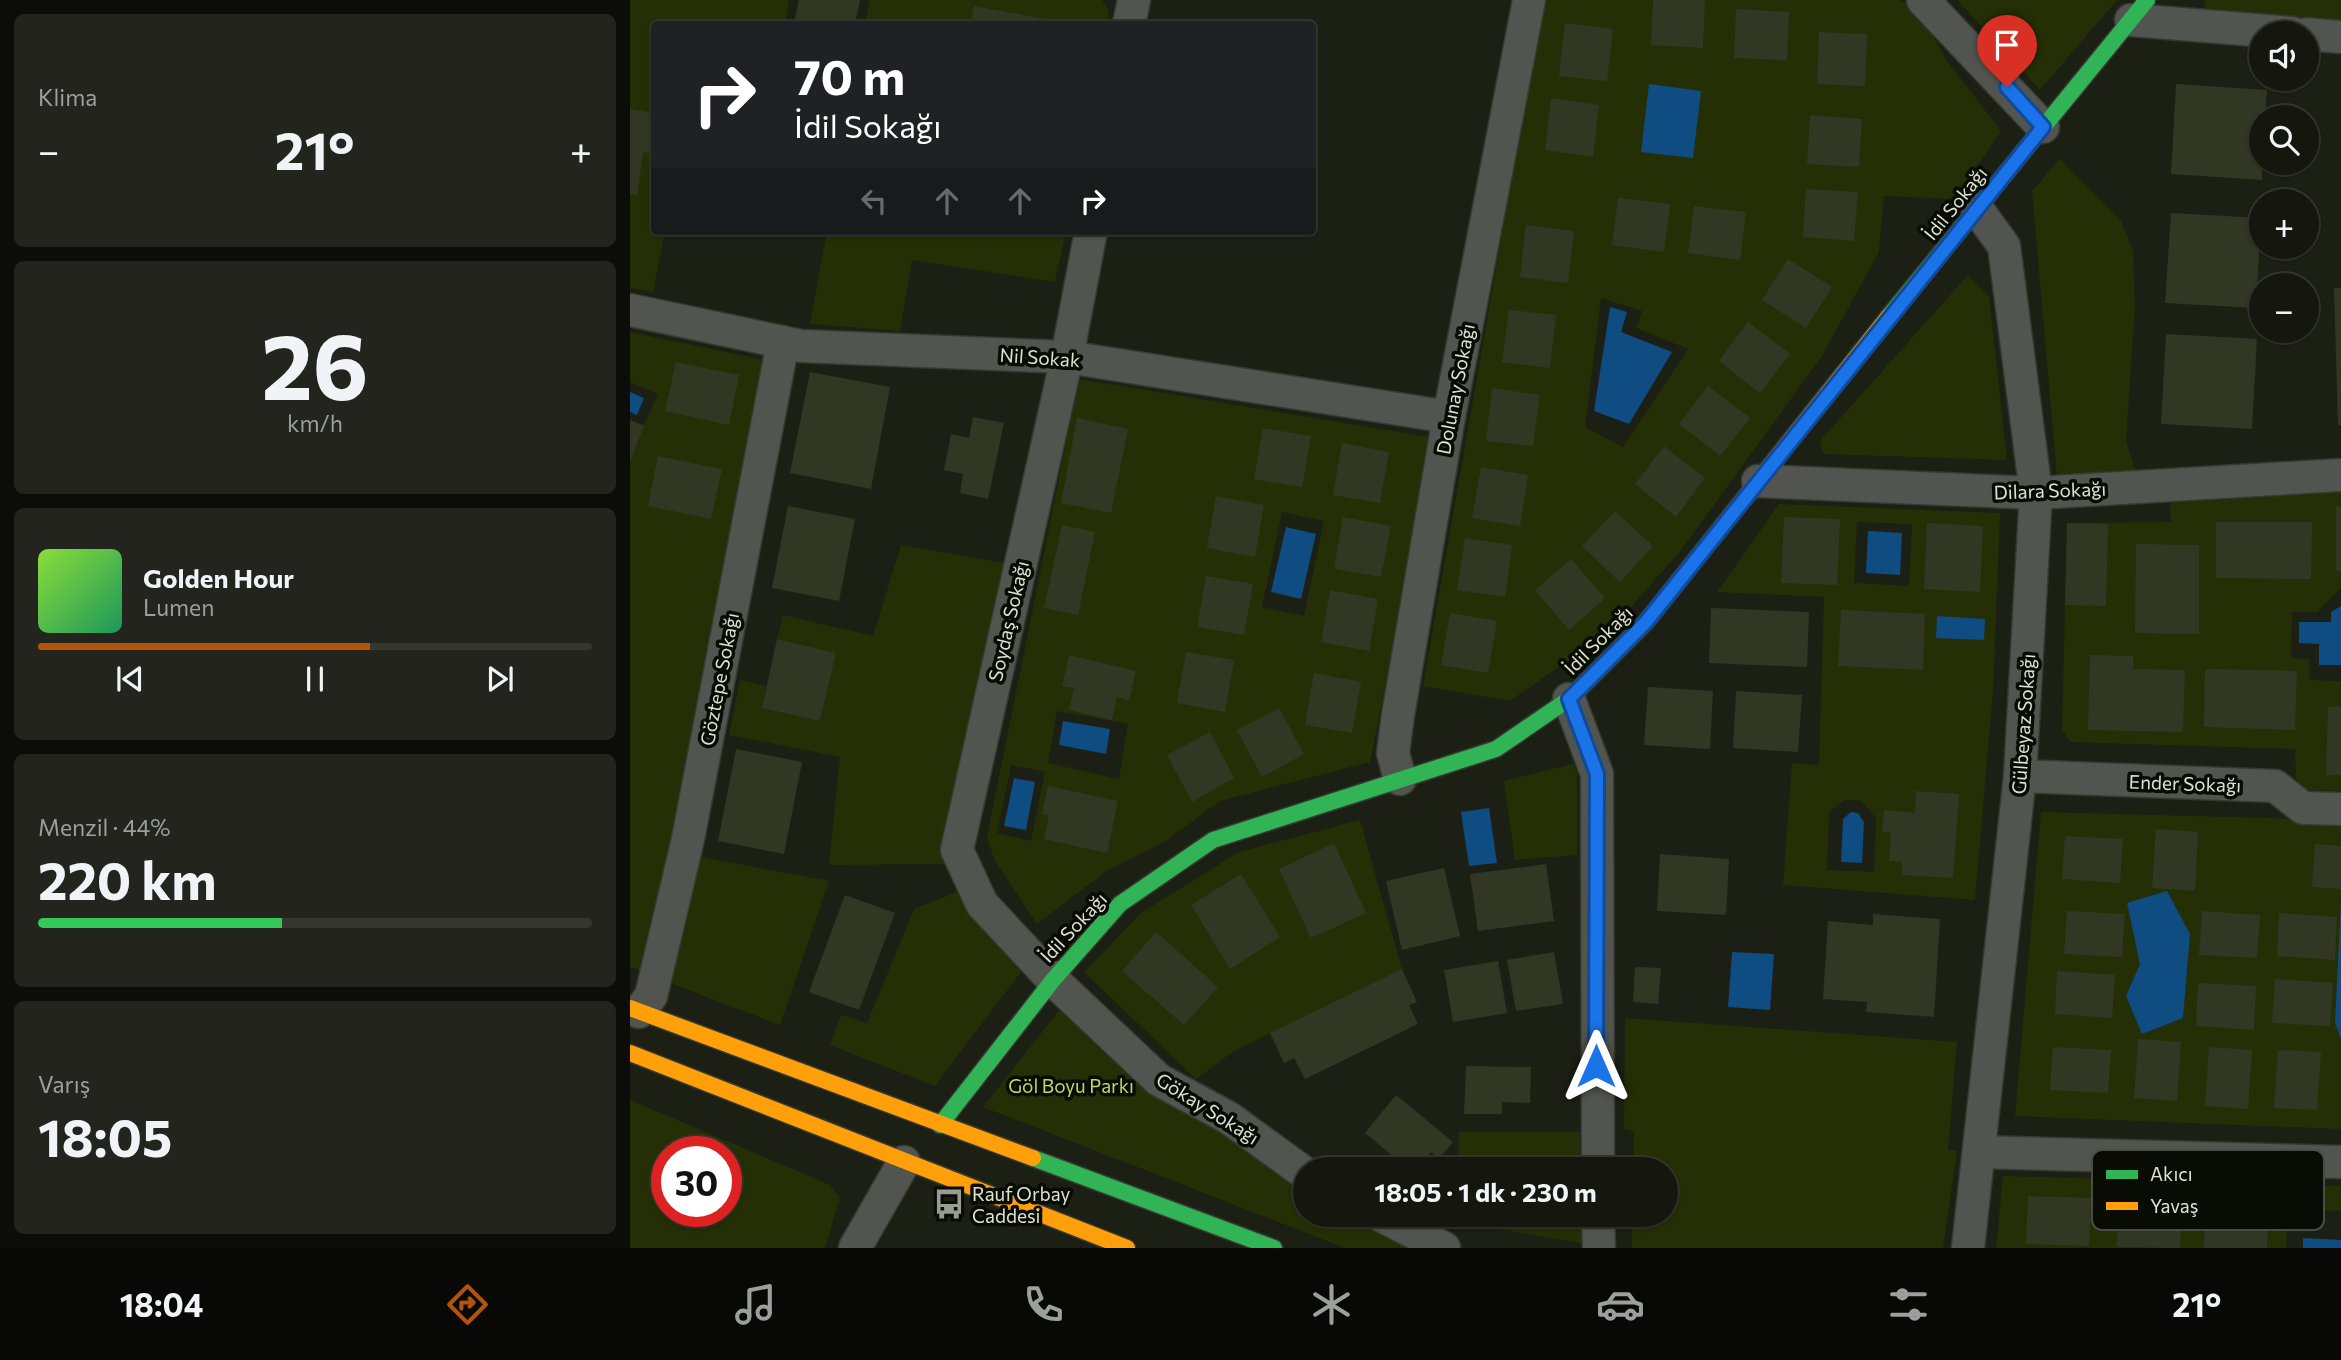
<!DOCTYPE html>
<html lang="tr">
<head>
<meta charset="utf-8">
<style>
  :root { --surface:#15170f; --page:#22241d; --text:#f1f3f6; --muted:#9d9f9e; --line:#34362f; --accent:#b45309 }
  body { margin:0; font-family:Commissioner,sans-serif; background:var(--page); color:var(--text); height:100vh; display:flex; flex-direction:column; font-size:26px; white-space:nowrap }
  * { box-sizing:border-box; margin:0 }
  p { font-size:23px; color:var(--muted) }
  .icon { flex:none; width:38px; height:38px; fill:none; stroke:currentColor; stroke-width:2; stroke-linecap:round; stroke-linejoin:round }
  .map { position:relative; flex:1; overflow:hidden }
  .panel { display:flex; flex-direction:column; gap:14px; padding:14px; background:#0c0d08; width:630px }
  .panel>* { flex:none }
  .top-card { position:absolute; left:21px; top:21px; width:665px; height:214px; border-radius:7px; box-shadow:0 2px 5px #0004,0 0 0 2px var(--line); background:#202124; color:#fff; overflow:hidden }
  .fabs { position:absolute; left:1619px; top:21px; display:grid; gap:14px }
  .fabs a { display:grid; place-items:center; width:70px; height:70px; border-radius:50%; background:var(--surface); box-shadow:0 2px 5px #0004,0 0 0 2px var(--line); font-size:35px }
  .speed { position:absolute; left:21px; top:1136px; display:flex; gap:14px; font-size:35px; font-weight:700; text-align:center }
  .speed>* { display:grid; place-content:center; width:91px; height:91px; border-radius:50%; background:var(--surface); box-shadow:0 2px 5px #0004,0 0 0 2px var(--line); line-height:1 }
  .speed .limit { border:10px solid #d22; background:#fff; color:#111 }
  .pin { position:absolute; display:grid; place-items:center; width:60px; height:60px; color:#fff; margin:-72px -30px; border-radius:50% 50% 50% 0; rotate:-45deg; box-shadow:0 0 7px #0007 }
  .pin .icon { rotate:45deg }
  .me { position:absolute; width:77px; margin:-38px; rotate:0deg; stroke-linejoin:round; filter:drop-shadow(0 0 5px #0008) }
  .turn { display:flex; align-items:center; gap:24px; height:147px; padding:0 28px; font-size:32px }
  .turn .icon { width:91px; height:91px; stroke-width:2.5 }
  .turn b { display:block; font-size:49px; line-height:60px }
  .lanes { display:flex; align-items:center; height:66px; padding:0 28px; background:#0003; justify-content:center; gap:35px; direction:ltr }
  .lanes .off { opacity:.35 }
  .big { font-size:52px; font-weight:700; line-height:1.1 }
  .panel .card { flex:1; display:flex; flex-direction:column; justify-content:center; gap:10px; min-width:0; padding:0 24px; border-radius:10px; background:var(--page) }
  .panel .dial { align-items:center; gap:0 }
  .dial b { font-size:91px; line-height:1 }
  .song { display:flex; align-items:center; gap:21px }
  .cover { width:84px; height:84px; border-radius:10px; background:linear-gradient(135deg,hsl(90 70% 55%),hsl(150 70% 35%)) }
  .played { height:7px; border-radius:4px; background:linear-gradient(90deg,var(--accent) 60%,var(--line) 60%) }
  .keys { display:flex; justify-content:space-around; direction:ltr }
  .heat { display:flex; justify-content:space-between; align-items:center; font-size:38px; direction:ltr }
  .charge { height:10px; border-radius:5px; background:linear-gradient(90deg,#34c759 44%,var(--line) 0) }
  .trip { position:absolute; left:663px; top:1157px; width:385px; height:70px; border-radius:35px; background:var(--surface); box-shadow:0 2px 5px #0004,0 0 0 2px var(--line); font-weight:700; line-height:70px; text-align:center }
  .menu { display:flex; height:112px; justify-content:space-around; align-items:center; background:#080906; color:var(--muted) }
  .menu .icon { width:49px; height:49px }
  .menu .current { color:var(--accent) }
  .menu b { font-size:32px; color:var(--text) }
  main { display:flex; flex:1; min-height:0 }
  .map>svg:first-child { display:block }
  .green { fill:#242f05; fill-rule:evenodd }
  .water { fill:#0f4c82 }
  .building { fill:#323724 }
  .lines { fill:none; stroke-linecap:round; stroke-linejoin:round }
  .street-casing { stroke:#363930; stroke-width:35 }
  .fast-casing { stroke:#363930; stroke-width:19 }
  .slow-casing { stroke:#363930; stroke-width:19 }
  .street { stroke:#52544f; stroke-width:32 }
  .fast { stroke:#30b455; stroke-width:16 }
  .slow { stroke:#ff9f0a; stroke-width:16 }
  .route-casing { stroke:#114b97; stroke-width:18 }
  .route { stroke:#1a73e8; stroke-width:12 }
  .labels { text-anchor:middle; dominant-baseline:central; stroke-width:7; stroke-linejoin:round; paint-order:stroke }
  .street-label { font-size:19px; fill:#dce1d4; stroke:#090c04 }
  .park-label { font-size:19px; fill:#b7db68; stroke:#090c04 }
  .poi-label { font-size:19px; fill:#dce1d4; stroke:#090c04; text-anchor:start }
  .key { fill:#090c04; stroke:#484c42; stroke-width:2 }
  .key-label { font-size:19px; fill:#dce1d4 }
</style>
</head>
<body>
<main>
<section class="panel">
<div class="card"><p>Klima</p>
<div class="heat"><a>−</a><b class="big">21°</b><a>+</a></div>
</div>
<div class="card dial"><b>26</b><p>km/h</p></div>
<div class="card">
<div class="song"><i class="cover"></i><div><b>Golden Hour</b><p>Lumen</p></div></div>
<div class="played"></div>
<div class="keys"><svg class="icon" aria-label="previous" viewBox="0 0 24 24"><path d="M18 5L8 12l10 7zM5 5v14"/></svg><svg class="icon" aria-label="pause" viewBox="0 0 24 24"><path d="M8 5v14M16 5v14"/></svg><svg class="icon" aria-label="next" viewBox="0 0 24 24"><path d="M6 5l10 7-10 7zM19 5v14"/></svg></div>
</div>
<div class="card"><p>Menzil · 44%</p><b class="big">220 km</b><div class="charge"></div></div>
<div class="card"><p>Varış</p><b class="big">18:05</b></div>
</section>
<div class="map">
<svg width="1711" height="1248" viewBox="0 0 1711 1248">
  <rect width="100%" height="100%" fill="#1c1f14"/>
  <!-- green -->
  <g class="green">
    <path d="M0,0H159L155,24H24V231H35L23,292L0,288Z"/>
    <path d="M240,0H472L479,10L476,24H235Z"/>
    <path d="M913,0H1270L1290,11L1315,58L1371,131L1324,199L1254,196L1249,252L1192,356L1052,549L981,630L880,701L793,686ZM971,298L1012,311L1006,328L1058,349L993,447L955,427Z"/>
    <path d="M1327,0H1487L1410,90Z"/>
    <path d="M1574,0H1711V20L1576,10Z"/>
    <path d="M1430,159L1490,219L1503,251L1505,306L1496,441L1506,473L1427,477L1402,191Z"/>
    <path d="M197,231H436L425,282L282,260L270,331L180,324Z"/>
    <path d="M1338,275L1359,296L1377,460L1193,454L1190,441Z"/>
    <path d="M0,332L134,360L45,833L13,972L0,967V420L14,425L28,394L0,382Z"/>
    <path d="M449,379L804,438L740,762L590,801L536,841L478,870L407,924L364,859L357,837ZM652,512L694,521L674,616L632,607ZM427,711L498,724L489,779L418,763ZM381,765L415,772L401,841L367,833Z"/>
    <path d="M1711,492V588L1687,612H1662L1661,658L1679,659V680L1711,681V791L1666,790L1665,749L1440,742L1432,729L1437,523L1541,522L1540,503Z"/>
    <path d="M1149,504L1370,513L1363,691L1345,900L1153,885L1162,763L1189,765L1194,597L1087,592ZM1227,522L1282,524L1279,586L1224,583ZM1214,800L1231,801L1246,818L1244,872L1197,870L1199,813Z"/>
    <path d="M271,545L380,564L314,848L316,864L199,865L210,757L99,735L110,680L136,686L132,708L190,721L206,653L147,639L153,615L243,636Z"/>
    <path d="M943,764L947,772V855L885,860L874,781Z"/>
    <path d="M1411,812L1711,820V1129L1385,1116ZM1510,964L1513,1034L1496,996Z"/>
    <path d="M730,820L772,969L604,1051L566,1079L454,972L511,913L609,852Z"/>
    <path d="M71,857L199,881L150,1025L40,983Z"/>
    <path d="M332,890L343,916L391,972L305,1086L200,1045L211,1015L237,1023L284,909Z"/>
    <path d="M430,1009L675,1196L676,1214L711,1215L777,1248H715L353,1107Z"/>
    <path d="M995,1018L1327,1042L1318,1150L1327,1151L1313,1248H1002V1215L1036,1214V1169H1003L1004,1131L994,1129Z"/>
    <path d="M0,1100L198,1184L210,1197L195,1248H0ZM37,1152H96V1211H37Z"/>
    <rect x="829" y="1132" width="121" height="37"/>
    <path d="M1373,1176L1711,1186V1211L1658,1209L1656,1248H1366Z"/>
    <path d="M828,1215H951L952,1243L828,1222Z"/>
  </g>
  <!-- water -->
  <g class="water">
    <path d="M1019,84L1071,91L1063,158L1011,152Z"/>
    <path d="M980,307L997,312L991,332L1042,352L999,424L964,411Z"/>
    <path d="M0,392L14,398L7,415L0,412Z"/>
    <path d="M656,527L686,534L671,599L641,592Z"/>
    <path d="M1238,531L1272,533L1270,575L1236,573Z"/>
    <path d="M1711,606V665H1689V644L1669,643V622H1701V612Z"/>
    <path d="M1307,616L1355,619L1354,640L1306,638Z"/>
    <path d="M433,721L480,729L476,754L429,745Z"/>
    <path d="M384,778L405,782L396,830L374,826Z"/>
    <path d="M859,808L867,863L839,866L831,812Z"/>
    <path d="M1221,812L1228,813L1234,822L1232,863L1211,862L1213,819Z"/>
    <path d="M1537,891L1560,934L1553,1018L1512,1034L1496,996L1510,964L1497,903Z"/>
    <path d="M1711,901V1039L1705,1022Z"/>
    <path d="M1102,952L1144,954L1140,1010L1098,1007Z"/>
    <path d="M1673,1238L1711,1240V1248H1673Z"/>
  </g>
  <!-- building -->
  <g class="building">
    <path d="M169,0H230L225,24H164Z"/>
    <path d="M1023,0H1075L1073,48L1021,45Z"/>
    <path d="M344,6L437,23V24H341Z"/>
    <path d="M1106,9L1159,12L1157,60L1104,58Z"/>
    <path d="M935,23L983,29L977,81L929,76Z"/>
    <path d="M1189,32L1237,34L1235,86L1187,84Z"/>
    <path d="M1546,84L1637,90L1635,117H1631L1632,180L1541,174Z"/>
    <path d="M921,98L969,105L963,157L915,150Z"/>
    <path d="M0,109L24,113V154L13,152L7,195L0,194Z"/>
    <path d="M1180,115L1232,119L1229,167L1177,164Z"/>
    <path d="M1176,189L1228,192L1224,241L1173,237Z"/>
    <path d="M988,198L1040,204L1034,252L982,245Z"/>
    <path d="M1064,206L1116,212L1110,260L1058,253Z"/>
    <path d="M1541,213L1631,218L1626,308L1535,303Z"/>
    <path d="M896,225L944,231L938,283L890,277Z"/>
    <path d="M1158,259L1202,287L1176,328L1132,300Z"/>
    <path d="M1704,288H1711V425H1708Z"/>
    <path d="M879,310L926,315L920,368L872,362Z"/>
    <path d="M1118,322L1160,354L1130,393L1089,361Z"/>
    <path d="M1536,334L1627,339L1622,429L1531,424Z"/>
    <path d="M46,362L109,375L99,425L35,411Z"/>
    <path d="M180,372L260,387L241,489L160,473Z"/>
    <path d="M1078,386L1120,418L1090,456L1049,424Z"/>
    <path d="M862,388L910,395L903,446L856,441Z"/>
    <path d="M343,417L374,423L358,499L330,493L333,474L314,470L321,434L339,438Z"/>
    <path d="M447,418L498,429L481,513L431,503Z"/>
    <path d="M0,420L14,426L0,462Z"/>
    <path d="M633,428L681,436L672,487L624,479Z"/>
    <path d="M712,443L759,452L750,503L703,495Z"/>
    <path d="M1034,446L1075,478L1046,517L1005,484Z"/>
    <path d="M28,456L92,469L81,519L18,506Z"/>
    <path d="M851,467L898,475L890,526L842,518Z"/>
    <path d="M586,496L634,505L625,557L577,548Z"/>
    <path d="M158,506L225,519L209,601L142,588Z"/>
    <rect x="1706" y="507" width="5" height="64"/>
    <path d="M985,511L1023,546L990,582L952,546Z"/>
    <path d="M713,517L761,526L751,577L704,569Z"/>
    <path d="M1154,517L1210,519L1207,585L1151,583Z"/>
    <path d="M1586,522H1682L1681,579L1586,578Z"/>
    <path d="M1297,523L1353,526L1350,592L1294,589Z"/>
    <path d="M1437,523L1478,524L1476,606L1435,605Z"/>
    <path d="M432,525L465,532L448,615L414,608Z"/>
    <path d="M835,538L882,545L875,597L827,590Z"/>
    <path d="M1506,544L1569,545V634L1505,633Z"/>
    <path d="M941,559L975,598L939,630L905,590Z"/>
    <path d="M576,576L623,584L614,635L567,627Z"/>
    <path d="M700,590L748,599L739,651L691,642Z"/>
    <path d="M1081,608L1179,612L1177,667L1079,663Z"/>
    <path d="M1211,610L1295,614L1293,670L1208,666Z"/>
    <path d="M820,613L867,621L858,673L811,665Z"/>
    <path d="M147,639L206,653L190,721L132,708Z"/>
    <path d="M556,652L604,660L595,712L547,703Z"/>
    <path d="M439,655L506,671L499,701L487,697L482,720L439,710L444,688L432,686Z"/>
    <path d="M1460,655L1503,656V669L1555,670L1553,732L1458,730Z"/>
    <path d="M1575,669L1667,671L1665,730L1574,727Z"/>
    <path d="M684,673L731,682L722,733L675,725Z"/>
    <path d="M1018,687L1083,691L1080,749L1014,745Z"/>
    <path d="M1106,691L1172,695L1168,752L1103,748Z"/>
    <path d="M1698,707H1711V775H1696Z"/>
    <path d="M649,708L674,754L632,777L607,730Z"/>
    <path d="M580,732L604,778L562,802L537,755Z"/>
    <path d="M106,749L172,762L154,854L88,841Z"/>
    <path d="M418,786L488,801L477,853L414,839L419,815L412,814Z"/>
    <path d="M1286,791L1329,794L1323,878L1272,875V862L1259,861L1261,833L1252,832L1254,810L1285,813Z"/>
    <path d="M1526,829L1568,832L1565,891L1522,888Z"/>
    <path d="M1435,836L1493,839L1490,883L1432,879Z"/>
    <path d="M704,843L736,913L681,938L649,869Z"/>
    <path d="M1685,844L1711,846V889L1682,887Z"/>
    <path d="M1030,854L1099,859L1096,915L1027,911Z"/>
    <path d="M916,864L924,921L848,931L840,874Z"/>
    <path d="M814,868L830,936L772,950L756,881Z"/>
    <path d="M611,874L650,937L600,969L561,905Z"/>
    <path d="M215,895L265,913L229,1010L179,992Z"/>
    <path d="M1437,911L1495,914L1492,957L1434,954Z"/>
    <path d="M1572,911L1630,915L1627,958L1569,955Z"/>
    <path d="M1649,913L1707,917L1705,960L1647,956Z"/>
    <path d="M1243,914L1310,919L1304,1017L1236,1012L1237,1002L1193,999L1198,921L1243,925Z"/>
    <path d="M526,932L588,987L554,1025L492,971Z"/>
    <path d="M924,952L933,1004L886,1011L877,960Z"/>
    <path d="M868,961L877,1013L823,1022L814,970Z"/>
    <path d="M1005,967L1031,968L1028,1004L1003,1002Z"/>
    <path d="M772,969L787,1002L779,1005L788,1024L675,1079L664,1058L654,1063L640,1033Z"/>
    <path d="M1427,971L1485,975L1482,1018L1425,1014Z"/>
    <path d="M1645,979L1703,983L1700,1026L1642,1023Z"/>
    <path d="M1568,983L1626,986L1624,1030L1566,1026Z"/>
    <path d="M1508,1039L1551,1042L1547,1101L1504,1098Z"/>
    <path d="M1423,1047L1481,1050L1478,1093L1420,1090Z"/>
    <path d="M1579,1047L1622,1050L1618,1109L1575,1106Z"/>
    <path d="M1648,1050L1691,1052L1687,1110L1644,1108Z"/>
    <path d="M836,1066L901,1067L900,1103L872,1102V1114H834Z"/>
    <path d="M766,1095L823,1142L809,1159L801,1152L787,1169H778L735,1133Z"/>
    <path d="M1398,1196L1461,1198L1459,1246L1396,1244Z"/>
    <path d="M1489,1199L1552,1200L1550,1248L1487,1247Z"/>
    <path d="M1575,1201L1638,1203L1637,1248H1574Z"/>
  </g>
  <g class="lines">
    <!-- street casing -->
    <g class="street-casing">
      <g id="street">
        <path d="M1293,0L1413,127"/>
        <path d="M1501,20L1662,33"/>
        <path d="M499,24L504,0"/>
        <path d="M1676,34L1711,37"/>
        <path d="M461,231L437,357L327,850L352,904L423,980L529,1080L599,1118L676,1174"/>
        <path d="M0,310L171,346L437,357L819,417"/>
        <path d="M1128,481L1406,493L1711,475"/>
        <path d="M939,699L967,774L968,1169"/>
        <path d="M1390,776L1645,786L1673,808L1711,809"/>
        <path d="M770,779L763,753L768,715L819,417L899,0"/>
        <path d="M9,1012L21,996L58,839L153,342"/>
        <path d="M1350,1152L1711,1162"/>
        <path d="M748,1214L814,1248"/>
        <path d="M968,1214L969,1248"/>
        <path d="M225,1248L274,1162"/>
        <path d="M1338,1248L1390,776L1406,493L1374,246L1347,209"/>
      </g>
    </g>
    <!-- fast casing -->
    <g class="fast-casing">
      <g id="fast">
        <path d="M1259,316L1517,0"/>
        <path d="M310,1125L423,980L490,904L583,840L866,749L939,699L990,648"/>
        <path d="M403,1158L644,1248"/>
      </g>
    </g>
    <!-- slow casing -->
    <g class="slow-casing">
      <g id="slow">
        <path d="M990,648L1016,622L1259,316"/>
        <path d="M0,1008L403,1158"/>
        <path d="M0,1053L497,1248"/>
      </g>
    </g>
    <!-- street -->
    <use href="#street" class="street"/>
    <!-- fast -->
    <use href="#fast" class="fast"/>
    <!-- slow -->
    <use href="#slow" class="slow"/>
  </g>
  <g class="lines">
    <!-- route casing -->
    <g class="route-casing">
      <path id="route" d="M966,1066L967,774L939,699L1016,622L1413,127L1377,87"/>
    </g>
    <!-- route -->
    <use href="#route" class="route"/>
  </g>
  <!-- icons -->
  <defs>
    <g id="bus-bare" transform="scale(2.415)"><path d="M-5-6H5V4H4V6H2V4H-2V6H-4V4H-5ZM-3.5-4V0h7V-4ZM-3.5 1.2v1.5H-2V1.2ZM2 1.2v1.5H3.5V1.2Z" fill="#999d91" stroke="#090c04" stroke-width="2.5" paint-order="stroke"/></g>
  </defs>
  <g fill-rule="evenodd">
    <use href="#bus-bare" x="319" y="1204"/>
  </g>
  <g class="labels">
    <!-- street labels -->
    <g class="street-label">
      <text transform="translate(1325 203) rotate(-51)">İdil Sokağı</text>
      <text transform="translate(410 357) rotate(4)">Nil Sokak</text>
      <text transform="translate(825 389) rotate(-79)">Dolunay Sokağı</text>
      <text transform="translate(1420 490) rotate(-2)">Dilara Sokağı</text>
      <text transform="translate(378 621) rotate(-77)">Soydaş Sokağı</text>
      <text transform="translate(968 640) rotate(-45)">İdil Sokağı</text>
      <text transform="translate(89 679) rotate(-79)">Göztepe Sokağı</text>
      <text transform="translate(1393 724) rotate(-86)">Gülbeyaz Sokağı</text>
      <text transform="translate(1555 783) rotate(2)">Ender Sokağı</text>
      <text transform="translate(443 927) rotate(-47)">İdil Sokağı</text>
      <text transform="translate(578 1108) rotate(32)">Gökay Sokağı</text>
    </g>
    <!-- park labels -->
    <g class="park-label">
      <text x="441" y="1085">Göl Boyu Parkı</text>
    </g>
    <!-- poi labels -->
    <g class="poi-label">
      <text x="342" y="1193">Rauf Orbay<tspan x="342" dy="22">Caddesi</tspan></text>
    </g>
  </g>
  <!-- legend -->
  <rect x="1462" y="1150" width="232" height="80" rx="10" class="key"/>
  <rect x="1476" y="1170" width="32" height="9" fill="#30b455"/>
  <rect x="1476" y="1202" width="32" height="8" fill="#ff9f0a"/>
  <g class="key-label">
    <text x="1520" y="1181">Akıcı</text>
    <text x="1520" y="1213">Yavaş</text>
  </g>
</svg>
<div class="fabs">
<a><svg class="icon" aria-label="sound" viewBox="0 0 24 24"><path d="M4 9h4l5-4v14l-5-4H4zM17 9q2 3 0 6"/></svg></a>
<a><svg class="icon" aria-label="search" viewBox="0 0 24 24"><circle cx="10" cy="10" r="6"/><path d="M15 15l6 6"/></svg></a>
<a>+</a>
<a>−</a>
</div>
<div class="speed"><div class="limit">30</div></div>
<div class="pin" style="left:1377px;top:87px;background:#d93025"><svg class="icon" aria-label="arrive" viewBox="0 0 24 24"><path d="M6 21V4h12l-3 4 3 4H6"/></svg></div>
<svg class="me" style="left:966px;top:1066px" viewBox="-20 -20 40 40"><path d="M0-17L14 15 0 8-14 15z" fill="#1a73e8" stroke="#fff" stroke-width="4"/></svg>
<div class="trip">18:05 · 1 dk · 230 m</div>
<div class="top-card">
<div class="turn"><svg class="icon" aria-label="right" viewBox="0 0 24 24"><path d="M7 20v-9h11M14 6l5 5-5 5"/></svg><div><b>70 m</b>İdil Sokağı</div></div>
<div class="lanes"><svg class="icon off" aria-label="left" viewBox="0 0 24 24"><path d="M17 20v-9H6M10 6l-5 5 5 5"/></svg><svg class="icon off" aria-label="ahead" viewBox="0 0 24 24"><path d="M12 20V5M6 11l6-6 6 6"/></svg><svg class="icon off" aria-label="ahead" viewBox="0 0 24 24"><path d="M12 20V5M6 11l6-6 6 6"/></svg><svg class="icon" aria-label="right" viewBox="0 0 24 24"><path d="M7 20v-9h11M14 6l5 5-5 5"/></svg></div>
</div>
</div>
</main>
<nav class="menu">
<b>18:04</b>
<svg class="icon current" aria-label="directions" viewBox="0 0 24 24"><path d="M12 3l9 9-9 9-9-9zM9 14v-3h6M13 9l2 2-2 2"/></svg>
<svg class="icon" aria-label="music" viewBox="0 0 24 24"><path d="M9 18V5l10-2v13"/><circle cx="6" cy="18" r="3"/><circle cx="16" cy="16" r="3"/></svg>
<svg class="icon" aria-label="phone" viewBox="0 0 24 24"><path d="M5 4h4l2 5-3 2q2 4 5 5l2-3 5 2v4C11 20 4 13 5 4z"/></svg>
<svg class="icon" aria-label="climate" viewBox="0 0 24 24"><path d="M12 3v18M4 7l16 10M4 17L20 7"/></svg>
<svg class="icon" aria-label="car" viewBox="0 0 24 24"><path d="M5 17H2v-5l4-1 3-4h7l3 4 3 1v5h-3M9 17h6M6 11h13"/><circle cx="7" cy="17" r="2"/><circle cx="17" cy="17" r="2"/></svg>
<svg class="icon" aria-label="filters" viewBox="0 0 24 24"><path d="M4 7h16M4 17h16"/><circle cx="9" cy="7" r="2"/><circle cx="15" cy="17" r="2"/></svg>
<b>21°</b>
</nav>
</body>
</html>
